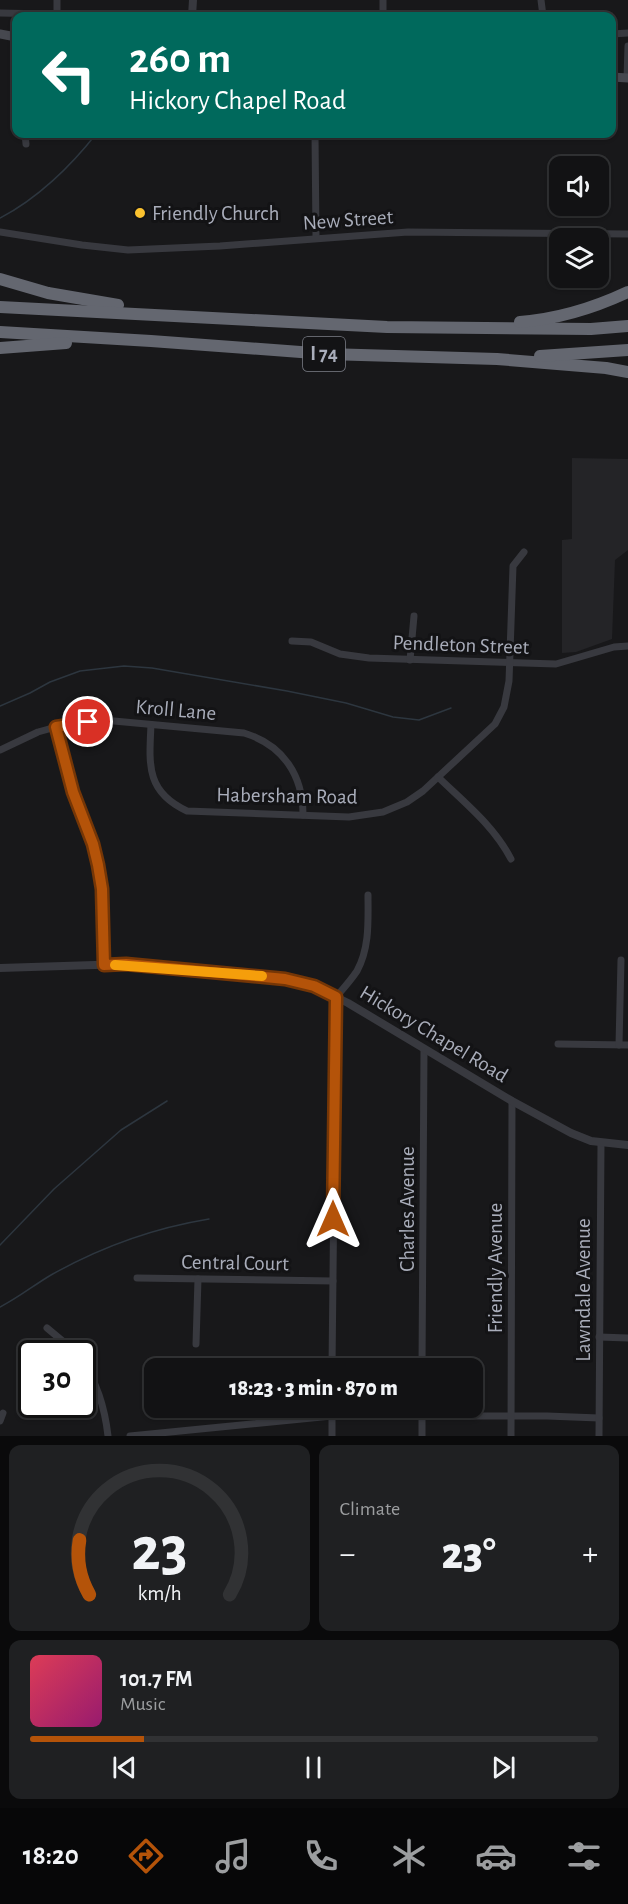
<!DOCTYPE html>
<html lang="en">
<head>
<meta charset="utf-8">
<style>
  :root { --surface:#121214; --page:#1f2022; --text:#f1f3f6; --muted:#9c9ea0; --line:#313234; --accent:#b45309 }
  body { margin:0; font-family:"Alegreya Sans",sans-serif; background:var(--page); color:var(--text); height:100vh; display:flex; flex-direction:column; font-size:22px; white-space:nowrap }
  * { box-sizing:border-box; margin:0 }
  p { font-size:20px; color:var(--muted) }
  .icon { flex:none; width:33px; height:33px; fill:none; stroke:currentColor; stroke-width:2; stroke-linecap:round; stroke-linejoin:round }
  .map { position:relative; height:1436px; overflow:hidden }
  .side { display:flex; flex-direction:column; gap:9px; padding:9px; background:#0a0a0b; flex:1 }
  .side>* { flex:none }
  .banner { position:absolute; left:12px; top:12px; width:604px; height:126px; border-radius:12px; box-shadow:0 2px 4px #0004,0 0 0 2px var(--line); background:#00695c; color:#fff; overflow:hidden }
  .tools { position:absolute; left:549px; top:156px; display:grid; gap:12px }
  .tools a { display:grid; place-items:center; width:60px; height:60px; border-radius:12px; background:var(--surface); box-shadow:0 2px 4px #0004,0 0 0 2px var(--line); font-size:30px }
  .speed { position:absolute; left:18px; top:1340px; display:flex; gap:12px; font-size:30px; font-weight:700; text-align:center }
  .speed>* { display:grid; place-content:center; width:78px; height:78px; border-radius:50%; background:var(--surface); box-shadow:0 2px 4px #0004,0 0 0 2px var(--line); line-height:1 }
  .speed .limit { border:3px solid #111; border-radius:9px; background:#fff; color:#111 }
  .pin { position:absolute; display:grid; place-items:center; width:51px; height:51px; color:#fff; margin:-26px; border:3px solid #fff; border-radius:50%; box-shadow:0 2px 6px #0007 }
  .me { position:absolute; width:66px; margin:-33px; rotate:0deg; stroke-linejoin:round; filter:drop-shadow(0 0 4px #0008) }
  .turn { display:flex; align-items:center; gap:21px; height:126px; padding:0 18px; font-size:27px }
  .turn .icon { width:78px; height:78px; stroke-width:2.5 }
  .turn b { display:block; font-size:42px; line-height:51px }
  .big { font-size:45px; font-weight:800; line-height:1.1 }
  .side .widget { flex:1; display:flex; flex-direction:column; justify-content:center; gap:9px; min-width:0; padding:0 21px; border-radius:12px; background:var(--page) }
  .side .dial { align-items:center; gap:0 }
  .dial svg { height:156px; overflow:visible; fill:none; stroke:var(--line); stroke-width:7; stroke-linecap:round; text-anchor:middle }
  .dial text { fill:var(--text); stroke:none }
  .song { display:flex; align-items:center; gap:18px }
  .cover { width:72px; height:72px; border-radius:9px; background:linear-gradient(135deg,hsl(350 70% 55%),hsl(320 70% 35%)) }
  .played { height:6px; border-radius:3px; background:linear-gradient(90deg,var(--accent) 20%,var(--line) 20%) }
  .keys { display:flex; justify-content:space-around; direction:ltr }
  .heat { display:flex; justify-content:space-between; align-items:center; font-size:33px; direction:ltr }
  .side .tiles { flex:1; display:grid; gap:9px; grid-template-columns:1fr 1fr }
  .widget:last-child { grid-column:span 2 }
  .trip { position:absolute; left:144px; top:1358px; width:339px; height:60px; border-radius:12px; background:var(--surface); box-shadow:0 2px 4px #0004,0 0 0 2px var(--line); font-weight:800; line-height:60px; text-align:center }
  .tab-bar { display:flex; height:96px; justify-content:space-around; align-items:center; background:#070708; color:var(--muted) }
  .tab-bar .icon { width:42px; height:42px }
  .tab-bar .on { color:var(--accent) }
  .tab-bar b { font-size:27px; color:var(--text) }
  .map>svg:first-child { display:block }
  .built { fill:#242427 }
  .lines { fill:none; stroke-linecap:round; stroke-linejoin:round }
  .stream { stroke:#2d363f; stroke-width:1.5 }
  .minor { stroke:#38393f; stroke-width:7 }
  .tertiary { stroke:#38393f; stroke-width:8 }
  .secondary { stroke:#46484f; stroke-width:9 }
  .motorway { stroke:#646770; stroke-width:12 }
  .route-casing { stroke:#753606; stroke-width:15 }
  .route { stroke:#b45309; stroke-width:10 }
  .slow { stroke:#f59e0b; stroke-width:10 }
  .poi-dot { fill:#fbc22f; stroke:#131315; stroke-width:2 }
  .labels { text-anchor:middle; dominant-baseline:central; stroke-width:6; stroke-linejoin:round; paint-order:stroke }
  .shield { fill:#131315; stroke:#7c7f88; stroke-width:1.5 }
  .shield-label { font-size:20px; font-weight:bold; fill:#a9adba }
  .poi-label { font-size:21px; fill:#a9adba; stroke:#131315; text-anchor:start }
  .street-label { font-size:21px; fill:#a9adba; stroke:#131315 }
</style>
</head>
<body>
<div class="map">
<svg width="628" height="1436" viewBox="0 0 628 1436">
  <rect width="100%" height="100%" fill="#18181a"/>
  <!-- built -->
  <path class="built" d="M572,458L628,459V550L615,560L612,639L576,652L562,653V540L572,539Z"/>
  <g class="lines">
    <!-- stream -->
    <g class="stream">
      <path d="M0,218C37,199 71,166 96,134"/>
      <path d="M0,706L30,693L50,682L80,671L124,666L152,668L287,691L346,703L393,717L419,720L451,708"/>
      <path d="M0,1245L54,1189L121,1130L167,1101"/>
      <path d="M0,1307C18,1298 34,1285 51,1275C99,1248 154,1228 209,1219"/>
    </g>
    <!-- minor -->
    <g class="minor">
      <path d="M383,0V16"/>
      <path d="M541,0L543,16"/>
      <path d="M0,13L136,16"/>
      <path d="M57,14V0"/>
      <path d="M612,34L628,33"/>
      <path d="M627,78L628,46"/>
      <path d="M25,134L26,144"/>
      <path d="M315,134L316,238"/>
      <path d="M0,232L82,245L128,250L220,246L408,232L628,234"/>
      <path d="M292,641L311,642L340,654L369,658L556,664L614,647L628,646"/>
      <path d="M410,660L414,616"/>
      <path d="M151,725C149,765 146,792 187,811L349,817L383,812L407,802L423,791L495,724L504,707L509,681L513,566L524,552"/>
      <path d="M56,727L73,792L93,844L98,865L101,889L104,965"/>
      <path d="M0,750L38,732L56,727L103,720L244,733C283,745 303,775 303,815"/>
      <path d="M438,777C465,803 494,826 511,859"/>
      <path d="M558,1044L628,1045"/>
      <path d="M619,1045L621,960"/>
      <path d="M137,1278L333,1281"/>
      <path d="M47,1328L77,1353"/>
      <path d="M599,1337L628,1338"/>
      <path d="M196,1344L198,1279"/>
      <path d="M82,1361C98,1384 105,1409 108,1436"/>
      <path d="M332,1368L336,997C343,989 351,980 357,971C370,947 368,920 368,895"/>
      <path d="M422,1368L424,1049"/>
      <path d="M0,1421L3,1413"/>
      <path d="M130,1436L332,1416H547L599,1418"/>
      <path d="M332,1436V1407"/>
      <path d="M422,1436V1407"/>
      <path d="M511,1436L512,1101"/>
      <path d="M599,1436L601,1143"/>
    </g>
    <!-- tertiary -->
    <g class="tertiary">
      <path d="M192,16L193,0"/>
      <path d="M0,968L126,964L297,981L314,986L348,1003L512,1101L571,1133L591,1141L628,1145"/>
    </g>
    <!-- secondary -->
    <g class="secondary">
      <path d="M0,34L16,37"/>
      <path d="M612,77L628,78"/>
    </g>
    <!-- motorway -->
    <g class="motorway">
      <path d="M0,279L48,293L118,305"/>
      <path d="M0,307L387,327L591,329L628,326"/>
      <path d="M520,322C558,319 594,308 628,292"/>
      <path d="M0,332L151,341L327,354L497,359L606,368L628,372"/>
      <path d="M0,348L66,343"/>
      <path d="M540,356L628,350"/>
    </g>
  </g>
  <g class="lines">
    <!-- route casing -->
    <g class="route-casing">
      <path id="route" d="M88,722L56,727L73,792L93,844L98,865L102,889L104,965L126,964L285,979L314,986L336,997L333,1219"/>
    </g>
    <!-- route -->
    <use href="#route" class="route"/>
    <!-- slow -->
    <path class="slow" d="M115,965L262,976"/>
  </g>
  <!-- markers -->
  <circle class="poi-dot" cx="140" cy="213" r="6"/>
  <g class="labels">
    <!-- shield labels -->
    <rect class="shield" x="303" y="337" width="42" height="34" rx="4.5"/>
    <g class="shield-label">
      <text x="324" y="354">I 74</text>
    </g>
    <!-- poi labels -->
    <g class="poi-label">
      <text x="152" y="213">Friendly Church</text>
    </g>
    <!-- street labels -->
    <g class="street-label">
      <text transform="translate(348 220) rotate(-4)">New Street</text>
      <text transform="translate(461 645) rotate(2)">Pendleton Street</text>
      <text transform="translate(176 710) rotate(5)">Kroll Lane</text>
      <text transform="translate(287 796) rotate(1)">Habersham Road</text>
      <text transform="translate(434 1034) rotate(31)">Hickory Chapel Road</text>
      <text transform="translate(407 1209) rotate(-90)">Charles Avenue</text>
      <text transform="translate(235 1263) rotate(1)">Central Court</text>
      <text transform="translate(495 1268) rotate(-90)">Friendly Avenue</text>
      <text transform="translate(583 1290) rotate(-90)">Lawndale Avenue</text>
    </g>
  </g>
</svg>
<div class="tools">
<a><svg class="icon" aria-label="sound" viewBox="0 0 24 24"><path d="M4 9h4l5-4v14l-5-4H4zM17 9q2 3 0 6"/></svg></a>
<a><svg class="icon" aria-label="layers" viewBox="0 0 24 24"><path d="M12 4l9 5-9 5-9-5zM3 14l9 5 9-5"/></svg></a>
</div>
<div class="speed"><div class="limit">30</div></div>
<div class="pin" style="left:88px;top:722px;background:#d93025"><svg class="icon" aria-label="arrive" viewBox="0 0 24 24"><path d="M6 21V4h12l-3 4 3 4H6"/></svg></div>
<svg class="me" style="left:333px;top:1219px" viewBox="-20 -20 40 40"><path d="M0-17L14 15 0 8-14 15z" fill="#b45309" stroke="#fff" stroke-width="4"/></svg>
<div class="trip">18:23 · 3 min · 870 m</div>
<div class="banner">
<div class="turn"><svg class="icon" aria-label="left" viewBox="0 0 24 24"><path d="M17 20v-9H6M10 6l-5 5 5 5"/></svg><div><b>260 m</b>Hickory Chapel Road</div></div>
</div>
</div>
<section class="side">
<div class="tiles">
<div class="widget dial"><svg viewBox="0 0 100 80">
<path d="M14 69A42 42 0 1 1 86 69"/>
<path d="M14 69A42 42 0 0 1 9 41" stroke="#b45309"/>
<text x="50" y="56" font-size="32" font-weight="700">23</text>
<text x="50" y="72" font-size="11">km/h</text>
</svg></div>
<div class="widget"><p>Climate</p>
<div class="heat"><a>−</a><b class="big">23°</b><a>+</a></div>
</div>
<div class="widget">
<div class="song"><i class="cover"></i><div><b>101.7 FM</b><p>Music</p></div></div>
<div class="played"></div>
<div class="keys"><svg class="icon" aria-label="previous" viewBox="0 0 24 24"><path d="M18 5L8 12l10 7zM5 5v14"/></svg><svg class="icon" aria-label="pause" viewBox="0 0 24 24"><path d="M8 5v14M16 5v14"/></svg><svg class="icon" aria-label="next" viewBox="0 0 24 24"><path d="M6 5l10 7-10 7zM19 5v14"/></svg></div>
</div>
</div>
</section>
<nav class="tab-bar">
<b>18:20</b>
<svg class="icon on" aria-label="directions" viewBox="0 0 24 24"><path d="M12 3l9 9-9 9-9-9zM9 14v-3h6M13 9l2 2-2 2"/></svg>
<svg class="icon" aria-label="music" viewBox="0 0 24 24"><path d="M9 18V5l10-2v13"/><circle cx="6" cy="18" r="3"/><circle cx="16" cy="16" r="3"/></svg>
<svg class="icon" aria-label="phone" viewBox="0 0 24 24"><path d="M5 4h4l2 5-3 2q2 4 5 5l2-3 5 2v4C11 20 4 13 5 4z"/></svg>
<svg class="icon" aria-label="climate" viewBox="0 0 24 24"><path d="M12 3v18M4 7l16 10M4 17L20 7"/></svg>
<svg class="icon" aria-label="car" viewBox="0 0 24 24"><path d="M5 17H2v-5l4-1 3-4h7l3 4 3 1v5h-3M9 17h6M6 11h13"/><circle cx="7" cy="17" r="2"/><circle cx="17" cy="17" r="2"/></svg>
<svg class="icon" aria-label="filters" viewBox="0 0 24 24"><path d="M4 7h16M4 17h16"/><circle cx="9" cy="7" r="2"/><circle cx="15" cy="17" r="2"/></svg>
</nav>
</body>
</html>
